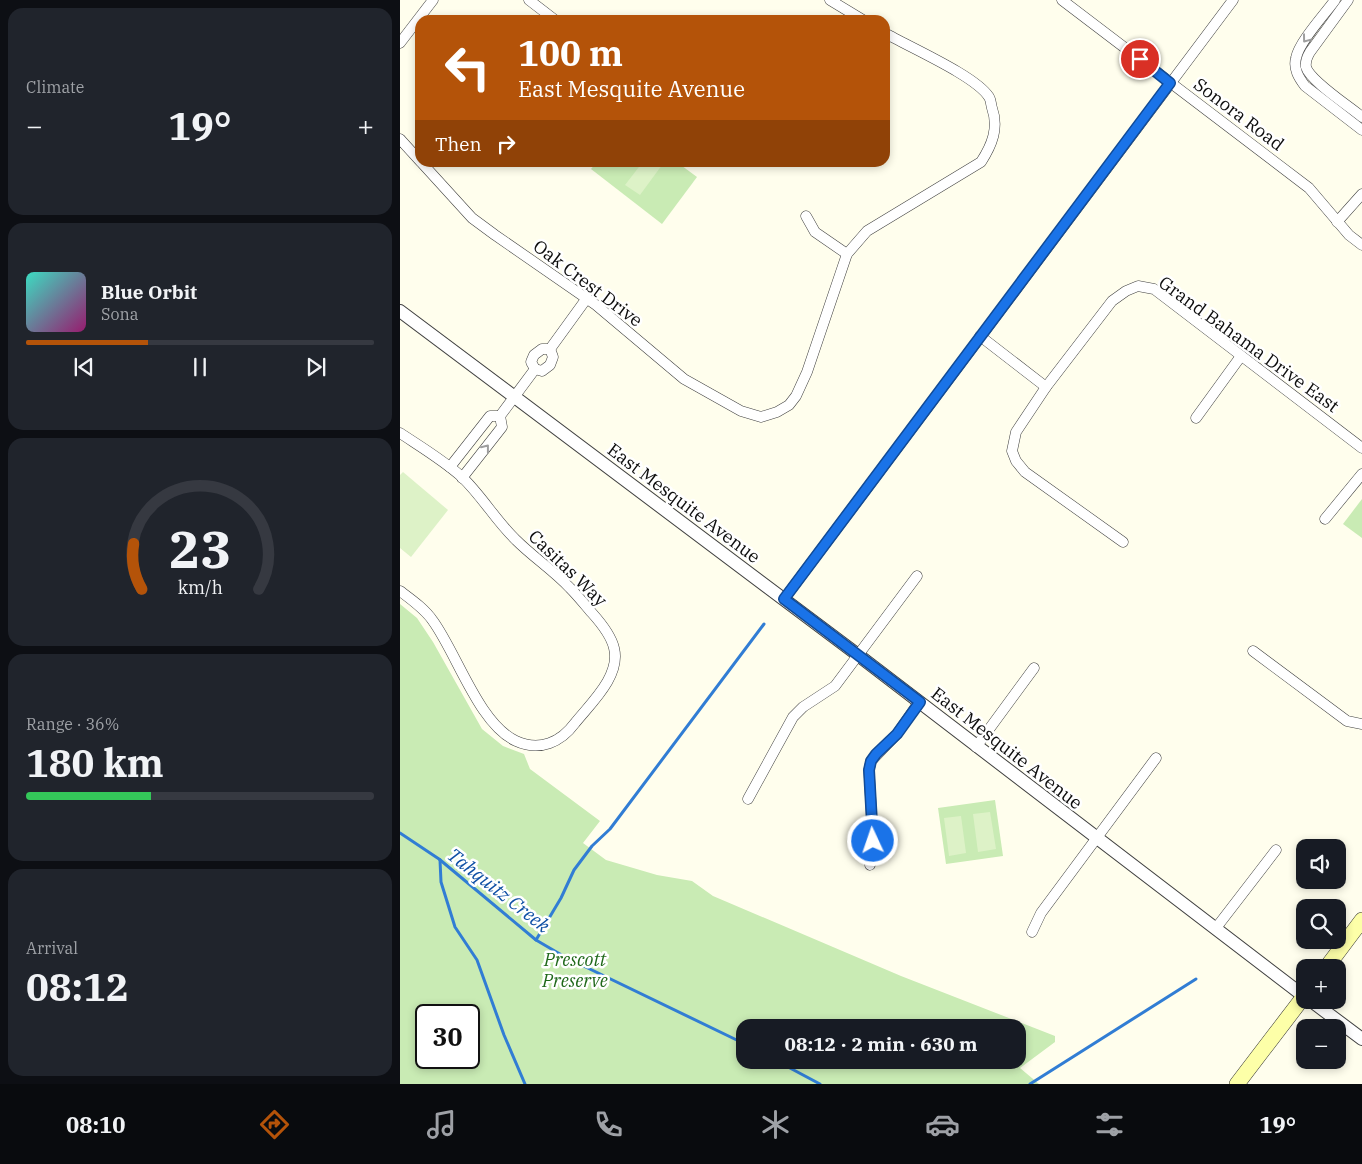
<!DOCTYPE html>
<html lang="en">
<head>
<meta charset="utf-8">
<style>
  :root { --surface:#171b24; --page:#20242c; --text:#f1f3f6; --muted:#9ea1a6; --line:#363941; --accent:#b45309 }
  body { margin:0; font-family:"IBM Plex Serif",serif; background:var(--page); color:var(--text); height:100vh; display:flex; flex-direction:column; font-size:19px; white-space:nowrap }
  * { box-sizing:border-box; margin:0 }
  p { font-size:16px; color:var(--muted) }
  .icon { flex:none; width:28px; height:28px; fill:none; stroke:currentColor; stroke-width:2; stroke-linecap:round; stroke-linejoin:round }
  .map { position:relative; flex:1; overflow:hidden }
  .side { display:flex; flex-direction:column; gap:8px; padding:8px; background:#0d0f14; width:400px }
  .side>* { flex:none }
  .hud { position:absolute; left:15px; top:15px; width:475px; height:152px; border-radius:15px; box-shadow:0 2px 8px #0003; background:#b45309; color:#fff; overflow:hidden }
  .buttons { position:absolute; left:896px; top:839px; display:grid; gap:10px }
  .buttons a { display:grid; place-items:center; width:50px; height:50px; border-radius:10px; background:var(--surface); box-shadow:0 2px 8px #0003; font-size:25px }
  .speed { position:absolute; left:15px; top:1004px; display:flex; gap:10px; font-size:25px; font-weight:700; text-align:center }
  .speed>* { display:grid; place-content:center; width:65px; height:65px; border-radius:50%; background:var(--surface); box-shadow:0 2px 8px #0003; line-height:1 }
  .speed .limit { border:2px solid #111; border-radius:8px; background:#fff; color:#111 }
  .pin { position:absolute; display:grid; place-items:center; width:42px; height:42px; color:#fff; margin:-21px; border:2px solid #fff; border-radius:50%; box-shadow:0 1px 5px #0007 }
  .me { position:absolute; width:55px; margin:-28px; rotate:357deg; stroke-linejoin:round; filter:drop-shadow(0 0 4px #0008) }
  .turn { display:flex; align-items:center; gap:18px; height:105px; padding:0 20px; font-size:22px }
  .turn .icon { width:65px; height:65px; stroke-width:2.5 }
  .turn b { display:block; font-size:35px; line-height:42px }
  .then { display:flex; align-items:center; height:48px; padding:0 20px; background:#0003; gap:10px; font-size:19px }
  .big { font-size:38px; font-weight:700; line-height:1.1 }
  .side .widget { flex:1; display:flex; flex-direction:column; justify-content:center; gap:8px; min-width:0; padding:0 18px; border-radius:15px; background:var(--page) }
  .side .dial { align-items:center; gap:0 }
  .dial svg { height:130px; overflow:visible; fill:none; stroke:var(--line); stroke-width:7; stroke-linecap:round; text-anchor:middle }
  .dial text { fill:var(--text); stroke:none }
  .song { display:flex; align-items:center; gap:15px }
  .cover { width:60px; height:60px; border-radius:8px; background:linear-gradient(135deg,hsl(170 70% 55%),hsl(320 70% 35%)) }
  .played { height:5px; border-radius:2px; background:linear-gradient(90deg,var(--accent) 35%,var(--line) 35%) }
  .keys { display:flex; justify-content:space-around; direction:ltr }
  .heat { display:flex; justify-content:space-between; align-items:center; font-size:28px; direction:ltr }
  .charge { height:8px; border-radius:4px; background:linear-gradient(90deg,#34c759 36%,var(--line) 0) }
  .trip { position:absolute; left:336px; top:1019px; width:290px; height:50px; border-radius:15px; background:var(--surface); box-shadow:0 2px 8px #0003; font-weight:700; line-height:50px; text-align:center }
  .dock { display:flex; height:80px; justify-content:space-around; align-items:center; background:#090b0e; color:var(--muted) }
  .dock .icon { width:35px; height:35px }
  .dock .current { color:var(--accent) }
  .dock b { font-size:22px; color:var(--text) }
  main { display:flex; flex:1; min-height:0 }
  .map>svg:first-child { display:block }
  .green { fill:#c9ebb4; fill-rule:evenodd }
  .pitch { fill:#ddf2c7 }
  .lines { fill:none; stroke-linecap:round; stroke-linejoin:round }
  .stream { stroke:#317dd4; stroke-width:3 }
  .minor-casing { stroke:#404040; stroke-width:11 }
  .tertiary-casing { stroke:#404040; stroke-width:14 }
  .secondary-casing { stroke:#2f2f2f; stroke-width:16 }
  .minor { stroke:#fff; stroke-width:10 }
  .tertiary { stroke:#fff; stroke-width:12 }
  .secondary { stroke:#fdffa8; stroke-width:15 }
  .oneway { stroke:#9e9e9e }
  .route-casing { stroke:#114b97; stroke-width:12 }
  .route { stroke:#1a73e8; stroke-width:9 }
  .labels { text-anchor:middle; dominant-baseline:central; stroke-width:5; stroke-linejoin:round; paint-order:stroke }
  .street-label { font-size:18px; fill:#0d0d0d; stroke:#fff }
  .park-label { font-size:18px; font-style:italic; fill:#1f681a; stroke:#fff }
  .water-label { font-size:19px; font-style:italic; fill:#0f50a5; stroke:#fff }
</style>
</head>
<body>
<main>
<section class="side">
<div class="widget"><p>Climate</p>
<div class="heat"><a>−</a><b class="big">19°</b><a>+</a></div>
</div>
<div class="widget">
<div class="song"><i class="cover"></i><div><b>Blue Orbit</b><p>Sona</p></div></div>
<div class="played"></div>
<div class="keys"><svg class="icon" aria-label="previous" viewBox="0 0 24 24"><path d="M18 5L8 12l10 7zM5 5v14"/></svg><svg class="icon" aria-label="pause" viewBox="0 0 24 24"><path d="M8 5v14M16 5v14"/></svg><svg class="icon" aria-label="next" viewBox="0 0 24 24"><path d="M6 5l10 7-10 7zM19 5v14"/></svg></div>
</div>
<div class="widget dial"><svg viewBox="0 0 100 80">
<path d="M14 69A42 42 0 1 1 86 69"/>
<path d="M14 69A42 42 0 0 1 9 41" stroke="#b45309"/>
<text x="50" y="56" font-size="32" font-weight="700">23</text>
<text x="50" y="72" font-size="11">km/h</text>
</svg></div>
<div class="widget"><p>Range · 36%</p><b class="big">180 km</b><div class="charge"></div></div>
<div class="widget"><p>Arrival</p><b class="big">08:12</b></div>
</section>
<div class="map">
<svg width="962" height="1084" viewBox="0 0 962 1084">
  <rect width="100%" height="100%" fill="#fffeed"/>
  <!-- green -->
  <g class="green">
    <path d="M196,163H278L297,177L262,224L191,169Z"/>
    <path d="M962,499V538L943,524Z"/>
    <path d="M0,604L17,618L33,642L82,729L103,746L124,754L130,769L200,821L183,843L206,860L257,875L292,881L313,896L501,976L655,1036V1042L620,1068L639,1084H0ZM26,1015H69V1058H26ZM345,1028H618V1060H345Z"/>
    <path d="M595,800L603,856L546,864L538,808Z"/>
  </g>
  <!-- pitch -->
  <g class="pitch">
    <path d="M242,163H259L262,165L240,195L225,185Z"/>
    <path d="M3,472L48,510L11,557L0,548V475Z"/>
    <path d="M590,812L596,849L578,852L573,814Z"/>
    <path d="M561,816L566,853L549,856L544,818Z"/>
  </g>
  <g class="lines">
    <!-- stream -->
    <g class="stream">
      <path d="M0,833L39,859L136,940L165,957L345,1044"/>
      <path d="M40,860L41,882L55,927L77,960L104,1035L125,1084"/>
      <path d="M136,940L161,898L174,870L192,846L210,829L364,624"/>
      <path d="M375,1060L420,1084"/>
      <path d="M630,1084L796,979"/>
    </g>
    <!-- minor casing -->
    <g class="minor-casing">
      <g id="minor">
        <path d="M129,0L155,20"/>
        <path d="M430,0L463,20"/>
        <path d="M662,0L909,188L949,235L962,245"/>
        <path d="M935,0C925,14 899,42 896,58C893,69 899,78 905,86L962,130"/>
        <path d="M948,0L910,52C907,57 905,61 906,67C910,81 949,106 962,117"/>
        <path d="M0,43L33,0"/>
        <path d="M0,139L20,161"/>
        <path d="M21,162L72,218L95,235L196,305L284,379L341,411L361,417L377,412L389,405L396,396L407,372L447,254L467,231L581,162C592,145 599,128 592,108C591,105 591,100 589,97C576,76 509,47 485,33"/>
        <path d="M406,216L415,232L447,254"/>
        <path d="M937,222L962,194"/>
        <path d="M580,336L646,387"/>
        <path d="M142,349H150L153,357L150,365L142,371L135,369L131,362L134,355Z"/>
        <path d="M150,349L187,298"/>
        <path d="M796,418L841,356"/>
        <path d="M0,433C21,447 43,460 62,477C82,496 96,521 116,540C133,557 153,570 170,588C178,596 185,605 192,613C201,623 211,635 214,648C221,676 191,703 175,723C161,742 140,752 116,741C79,724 57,654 33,621C25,609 12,600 0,591"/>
        <path d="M50,467L90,416H100"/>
        <path d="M62,478L102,427L100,416L135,369"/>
        <path d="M925,519L962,474"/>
        <path d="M723,542L625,472L616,461L612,451L616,432L646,387L712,301L726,291L738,286L754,289L962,448"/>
        <path d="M384,599L833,0"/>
        <path d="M853,651L947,721L962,724"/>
        <path d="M576,747L634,668"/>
        <path d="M348,799L393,717L403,707L435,686L517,576"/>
        <path d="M470,865L473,841L469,770L471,761L497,734L519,702"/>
        <path d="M816,928L876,850"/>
        <path d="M632,932L641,913L756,758"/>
      </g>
    </g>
    <!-- tertiary casing -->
    <g class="tertiary-casing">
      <g id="tertiary">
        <path d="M0,311L458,655L905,997"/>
        <path d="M910,1000L962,1039"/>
      </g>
    </g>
    <!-- secondary casing -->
    <g class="secondary-casing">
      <g id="secondary">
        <path d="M926,968L962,920"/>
        <path d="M837,1084L905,995"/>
      </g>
    </g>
    <!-- minor -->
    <use href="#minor" class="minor"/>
    <!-- tertiary -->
    <use href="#tertiary" class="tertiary"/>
    <!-- secondary -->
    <use href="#secondary" class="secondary"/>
  </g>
  <!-- one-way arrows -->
  <defs><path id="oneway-chevron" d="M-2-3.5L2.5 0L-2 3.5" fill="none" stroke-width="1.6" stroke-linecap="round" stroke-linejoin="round" transform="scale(1.25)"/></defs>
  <g class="oneway">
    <use href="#oneway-chevron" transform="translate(906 39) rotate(127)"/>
    <use href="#oneway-chevron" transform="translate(86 448) rotate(-52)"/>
  </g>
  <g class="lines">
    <!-- route casing -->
    <g class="route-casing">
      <path id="route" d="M473,841L469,770L471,761L476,754L497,734L520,702L384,599L770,83L740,59"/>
    </g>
    <!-- route -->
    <use href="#route" class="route"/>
  </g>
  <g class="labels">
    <!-- street labels -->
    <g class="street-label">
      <text transform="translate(839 114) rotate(37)">Sonora Road</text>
      <text transform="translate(188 283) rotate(37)">Oak Crest Drive</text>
      <text transform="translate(849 344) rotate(36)">Grand Bahama Drive East</text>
      <text transform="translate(284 503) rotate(37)">East Mesquite Avenue</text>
      <text transform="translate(168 568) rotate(44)">Casitas Way</text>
      <text transform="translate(607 748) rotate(38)">East Mesquite Avenue</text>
    </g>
    <!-- park labels -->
    <g class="park-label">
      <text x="175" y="959">Prescott<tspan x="175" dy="21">Preserve</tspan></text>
    </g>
    <!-- water labels -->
    <g class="water-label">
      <text transform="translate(99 890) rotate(38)">Tahquitz Creek</text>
    </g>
  </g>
</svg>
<div class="buttons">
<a><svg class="icon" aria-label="sound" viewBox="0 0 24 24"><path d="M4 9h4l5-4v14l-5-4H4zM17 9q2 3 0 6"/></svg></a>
<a><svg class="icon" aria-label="search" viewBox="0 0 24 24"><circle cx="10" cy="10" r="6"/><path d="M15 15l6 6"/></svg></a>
<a>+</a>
<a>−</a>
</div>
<div class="speed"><div class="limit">30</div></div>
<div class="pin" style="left:740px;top:59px;background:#d93025"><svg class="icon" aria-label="arrive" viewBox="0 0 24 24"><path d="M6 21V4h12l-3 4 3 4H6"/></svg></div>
<svg class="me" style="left:473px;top:841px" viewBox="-20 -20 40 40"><circle r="17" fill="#1a73e8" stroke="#fff" stroke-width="3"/><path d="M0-11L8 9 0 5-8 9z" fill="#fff"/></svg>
<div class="trip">08:12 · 2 min · 630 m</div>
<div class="hud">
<div class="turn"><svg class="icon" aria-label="left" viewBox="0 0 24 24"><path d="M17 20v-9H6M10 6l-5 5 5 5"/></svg><div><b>100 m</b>East Mesquite Avenue</div></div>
<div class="then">Then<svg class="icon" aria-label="right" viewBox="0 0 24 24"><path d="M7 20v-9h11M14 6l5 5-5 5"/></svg></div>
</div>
</div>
</main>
<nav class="dock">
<b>08:10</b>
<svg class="icon current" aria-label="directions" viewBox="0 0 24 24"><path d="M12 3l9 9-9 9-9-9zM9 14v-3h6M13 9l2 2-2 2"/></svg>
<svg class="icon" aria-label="music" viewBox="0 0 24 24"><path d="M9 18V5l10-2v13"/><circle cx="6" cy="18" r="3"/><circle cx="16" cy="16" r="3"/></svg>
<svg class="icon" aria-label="phone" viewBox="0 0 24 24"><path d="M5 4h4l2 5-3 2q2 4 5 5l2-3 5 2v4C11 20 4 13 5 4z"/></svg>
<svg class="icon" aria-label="climate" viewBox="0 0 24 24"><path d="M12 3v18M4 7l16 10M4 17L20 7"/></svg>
<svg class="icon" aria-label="car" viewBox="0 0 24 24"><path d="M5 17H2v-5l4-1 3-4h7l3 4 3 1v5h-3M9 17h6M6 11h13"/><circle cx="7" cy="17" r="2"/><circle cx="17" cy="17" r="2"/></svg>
<svg class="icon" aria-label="filters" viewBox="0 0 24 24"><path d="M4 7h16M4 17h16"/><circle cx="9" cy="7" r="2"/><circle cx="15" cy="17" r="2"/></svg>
<b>19°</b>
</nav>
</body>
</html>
